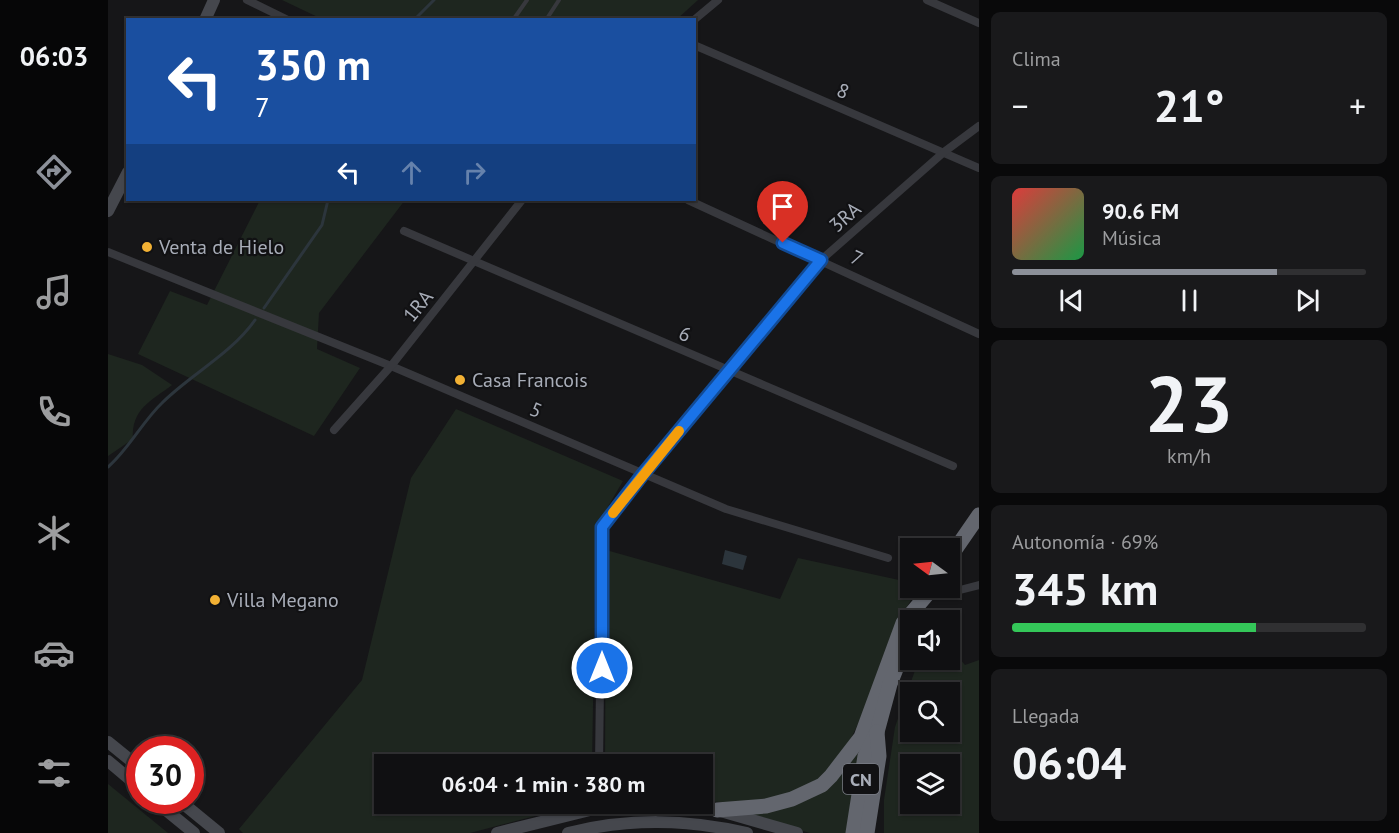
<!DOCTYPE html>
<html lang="es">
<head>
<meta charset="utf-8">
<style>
  :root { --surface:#101012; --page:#19191b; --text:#f1f3f6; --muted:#9c9d9f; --line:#303032; --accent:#8c9099 }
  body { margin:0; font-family:"PT Sans",sans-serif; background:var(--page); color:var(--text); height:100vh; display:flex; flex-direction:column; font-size:22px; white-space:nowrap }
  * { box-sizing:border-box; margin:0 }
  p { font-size:20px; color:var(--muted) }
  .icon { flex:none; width:33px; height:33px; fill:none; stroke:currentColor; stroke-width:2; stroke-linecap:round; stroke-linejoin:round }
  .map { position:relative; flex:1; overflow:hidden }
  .side { display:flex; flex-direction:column; gap:12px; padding:12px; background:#09090a; width:420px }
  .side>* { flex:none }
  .guide { position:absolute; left:18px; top:18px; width:570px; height:183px; border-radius:0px; box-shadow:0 2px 4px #0004,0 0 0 2px var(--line); background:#1a4fa0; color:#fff; overflow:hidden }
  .needle { width:39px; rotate:285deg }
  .tools { position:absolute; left:792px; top:538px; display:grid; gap:12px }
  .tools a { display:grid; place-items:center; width:60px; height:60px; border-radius:0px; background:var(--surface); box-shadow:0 2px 4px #0004,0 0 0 2px var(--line); font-size:30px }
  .speed { position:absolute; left:18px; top:736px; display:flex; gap:12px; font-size:30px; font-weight:700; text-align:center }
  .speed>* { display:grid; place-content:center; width:78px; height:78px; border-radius:50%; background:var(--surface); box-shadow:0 2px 4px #0004,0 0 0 2px var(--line); line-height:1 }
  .speed .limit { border:9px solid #d22; background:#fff; color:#111 }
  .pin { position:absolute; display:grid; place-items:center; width:51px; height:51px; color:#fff; margin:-62px -26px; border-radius:50% 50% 50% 0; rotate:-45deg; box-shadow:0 0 6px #0007 }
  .pin .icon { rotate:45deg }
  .me { position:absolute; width:66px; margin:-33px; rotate:0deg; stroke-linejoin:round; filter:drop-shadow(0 0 4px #0008) }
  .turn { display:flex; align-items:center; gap:21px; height:126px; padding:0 30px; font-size:27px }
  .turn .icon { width:78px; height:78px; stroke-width:2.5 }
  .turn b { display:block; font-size:42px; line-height:51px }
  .lanes { display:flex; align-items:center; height:57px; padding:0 30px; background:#0003; justify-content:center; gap:30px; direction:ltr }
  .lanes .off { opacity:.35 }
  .big { font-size:45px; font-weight:700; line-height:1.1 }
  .side .tile { flex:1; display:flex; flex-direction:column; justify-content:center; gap:9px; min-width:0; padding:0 21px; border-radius:9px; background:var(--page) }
  .side .dial { align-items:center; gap:0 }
  .dial b { font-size:78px; line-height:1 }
  .song { display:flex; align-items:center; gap:18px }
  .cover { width:72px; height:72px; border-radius:9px; background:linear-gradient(135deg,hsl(0 70% 55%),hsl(140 70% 35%)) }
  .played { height:6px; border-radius:3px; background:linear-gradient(90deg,var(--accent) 75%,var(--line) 75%) }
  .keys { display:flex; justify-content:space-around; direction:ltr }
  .heat { display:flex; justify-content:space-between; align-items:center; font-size:33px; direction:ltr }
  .charge { height:9px; border-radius:4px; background:linear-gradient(90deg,#34c759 69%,var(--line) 0) }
  .trip { position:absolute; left:266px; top:754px; width:339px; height:60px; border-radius:0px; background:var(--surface); box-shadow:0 2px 4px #0004,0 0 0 2px var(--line); font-weight:700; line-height:60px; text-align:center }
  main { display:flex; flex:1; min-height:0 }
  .menu { display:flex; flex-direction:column; width:108px; justify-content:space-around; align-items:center; background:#060607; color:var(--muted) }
  .menu .icon { width:42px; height:42px }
  .menu .selected { color:var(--accent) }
  .menu b { font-size:27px; color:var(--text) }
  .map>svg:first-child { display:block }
  .green { fill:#1e261f; fill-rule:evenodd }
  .water { fill:#2c353c }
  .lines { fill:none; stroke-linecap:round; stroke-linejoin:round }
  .stream { stroke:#2c353c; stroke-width:3 }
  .lane { stroke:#37383d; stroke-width:4 }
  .street { stroke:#37383d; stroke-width:8 }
  .secondary { stroke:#45474d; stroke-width:12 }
  .highway { stroke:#63666e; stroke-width:15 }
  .route-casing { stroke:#114b97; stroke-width:15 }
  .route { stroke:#1a73e8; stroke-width:10 }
  .slow { stroke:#f59e0b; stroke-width:10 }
  .poi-dot { fill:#f2b134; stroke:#111113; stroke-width:2 }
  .labels { text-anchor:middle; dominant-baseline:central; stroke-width:4.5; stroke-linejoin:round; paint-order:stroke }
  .shield { fill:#111113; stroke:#7b7e86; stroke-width:1.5 }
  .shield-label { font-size:18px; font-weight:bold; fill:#a8adb8 }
  .street-label { font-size:20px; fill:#a8adb8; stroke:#111113 }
  .poi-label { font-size:20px; fill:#a8adb8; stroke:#111113; text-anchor:start }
</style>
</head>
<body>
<main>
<nav class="menu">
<b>06:03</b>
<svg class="icon selected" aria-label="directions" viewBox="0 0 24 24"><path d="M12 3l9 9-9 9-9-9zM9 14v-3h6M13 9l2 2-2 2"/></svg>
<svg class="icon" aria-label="music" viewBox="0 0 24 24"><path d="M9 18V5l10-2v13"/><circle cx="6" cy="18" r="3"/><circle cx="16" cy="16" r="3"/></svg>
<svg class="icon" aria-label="phone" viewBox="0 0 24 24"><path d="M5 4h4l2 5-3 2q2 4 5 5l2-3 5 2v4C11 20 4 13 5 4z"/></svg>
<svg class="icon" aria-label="climate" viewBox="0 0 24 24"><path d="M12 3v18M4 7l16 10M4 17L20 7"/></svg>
<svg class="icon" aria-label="car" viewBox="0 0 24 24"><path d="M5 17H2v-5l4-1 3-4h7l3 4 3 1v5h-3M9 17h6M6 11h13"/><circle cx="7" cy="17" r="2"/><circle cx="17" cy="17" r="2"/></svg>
<svg class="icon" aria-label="filters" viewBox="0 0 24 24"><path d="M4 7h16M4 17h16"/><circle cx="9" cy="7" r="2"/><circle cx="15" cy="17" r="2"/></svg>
</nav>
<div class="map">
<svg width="871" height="833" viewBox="0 0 871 833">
  <rect width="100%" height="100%" fill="#161618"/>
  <!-- green -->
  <g class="green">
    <path d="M174,0H590L568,20H216Z"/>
    <path d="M152,200H297L211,313L209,349L252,368L206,436L30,354L62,291L99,305Z"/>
    <path d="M0,354L34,365L64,385C43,401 23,409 25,439L0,456Z"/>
    <path d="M348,409L515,481L488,527L484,765H276V804H473L362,833H135L131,829L254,680L303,478Z"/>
    <path d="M498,550L672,599L690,558L791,580L802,584V588H810C801,604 790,620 783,636C756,697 749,777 672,798C648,805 618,802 594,801V765H497Z"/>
    <path d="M842,648L857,665L871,660V833H776V800L787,727L810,662L842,660ZM802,693H842V732H802ZM802,765H842V804H802Z"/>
    <path d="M753,742L739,833H702L633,814L686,804Z"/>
    <path d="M0,784L60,833H0Z"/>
  </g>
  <!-- water -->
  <path class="water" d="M617,550L639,556L635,570L614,564Z"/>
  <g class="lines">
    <!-- stream -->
    <g class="stream">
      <path d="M306,20L326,0"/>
      <path d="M156,308L214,225L220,200"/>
      <path d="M0,467C21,449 34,422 54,403C83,374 122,355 147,320"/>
    </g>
    <!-- lane -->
    <g class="lane">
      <path d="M405,20L419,0"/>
      <path d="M438,20L451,0"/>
    </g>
    <!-- street -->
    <g class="street">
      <path d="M139,0L180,20"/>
      <path d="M819,0L871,23"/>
      <path d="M586,20L610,0"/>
      <path d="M586,45L871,168"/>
      <path d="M580,200L871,334"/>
      <path d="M296,231L845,466"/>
      <path d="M0,252L283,366L618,509L780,558"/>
      <path d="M226,430L283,366L414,200"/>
      <path d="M823,590L844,592L871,585"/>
      <path d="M491,765L494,527L535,474L713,260L836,152L871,126"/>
    </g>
    <!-- secondary -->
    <g class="secondary">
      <path d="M97,20L106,0"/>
      <path d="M0,211L20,172"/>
      <path d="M0,742L32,768"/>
      <path d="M0,761L32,788"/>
      <path d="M47,801L86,833"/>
      <path d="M72,801L111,833"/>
      <path d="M389,833L490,808L540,806L609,810L689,833"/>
      <path d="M460,833C521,818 578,819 639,833"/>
    </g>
    <!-- highway -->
    <g class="highway">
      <path d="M842,557L871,515"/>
      <path d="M609,810L658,806L684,799L714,785L723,776L753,737L795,623L823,590"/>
      <path d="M745,833L757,756L769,732L782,684L802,634"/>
      <path d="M759,833L771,756L769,732"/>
    </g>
  </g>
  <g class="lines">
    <!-- route casing -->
    <g class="route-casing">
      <path id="route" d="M494,668V527L535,474L713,260L675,243"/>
    </g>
    <!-- route -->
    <use href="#route" class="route"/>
    <!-- slow -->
    <path class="slow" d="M505,513L571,431"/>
  </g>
  <!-- markers -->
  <g class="poi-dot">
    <circle cx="39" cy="247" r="6"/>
    <circle cx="352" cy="380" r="6"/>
    <circle cx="107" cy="600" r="6"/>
  </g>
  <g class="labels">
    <!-- shield labels -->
    <rect class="shield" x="735" y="764" width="36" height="30" rx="4.5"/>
    <g class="shield-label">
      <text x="753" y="779">CN</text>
    </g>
    <!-- street labels -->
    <g class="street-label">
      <text transform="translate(735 91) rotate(23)">8</text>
      <text transform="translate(737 217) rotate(-41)">3RA</text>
      <text transform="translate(749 258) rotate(25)">7</text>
      <text transform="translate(310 306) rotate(-51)">1RA</text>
      <text transform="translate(577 334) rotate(23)">6</text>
      <text transform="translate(428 410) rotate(23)">5</text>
    </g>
    <!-- poi labels -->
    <g class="poi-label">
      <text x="51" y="247">Venta de Hielo</text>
      <text x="364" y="380">Casa Francois</text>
      <text x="119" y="600">Villa Megano</text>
    </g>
  </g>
</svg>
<div class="tools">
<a><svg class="needle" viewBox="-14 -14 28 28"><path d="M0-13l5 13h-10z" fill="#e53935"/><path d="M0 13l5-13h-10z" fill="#9c9d9f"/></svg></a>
<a><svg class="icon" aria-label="sound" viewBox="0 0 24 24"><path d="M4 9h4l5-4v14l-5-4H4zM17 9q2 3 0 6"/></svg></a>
<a><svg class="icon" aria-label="search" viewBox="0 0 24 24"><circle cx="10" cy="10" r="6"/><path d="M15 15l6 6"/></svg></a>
<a><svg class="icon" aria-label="layers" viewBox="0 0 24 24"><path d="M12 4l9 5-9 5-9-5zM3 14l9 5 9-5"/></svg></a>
</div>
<div class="speed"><div class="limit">30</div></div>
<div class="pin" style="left:675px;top:243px;background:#d93025"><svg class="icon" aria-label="arrive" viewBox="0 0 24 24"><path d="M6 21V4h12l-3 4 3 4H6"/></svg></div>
<svg class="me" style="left:494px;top:668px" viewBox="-20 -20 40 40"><circle r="17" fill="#1a73e8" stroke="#fff" stroke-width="3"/><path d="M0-11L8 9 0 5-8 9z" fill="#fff"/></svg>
<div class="trip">06:04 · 1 min · 380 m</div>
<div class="guide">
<div class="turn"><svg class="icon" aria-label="left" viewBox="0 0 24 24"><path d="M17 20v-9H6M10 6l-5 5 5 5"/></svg><div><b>350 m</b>7</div></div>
<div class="lanes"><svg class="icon" aria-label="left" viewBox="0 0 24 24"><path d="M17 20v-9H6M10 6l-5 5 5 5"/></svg><svg class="icon off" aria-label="ahead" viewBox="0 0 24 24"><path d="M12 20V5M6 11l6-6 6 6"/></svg><svg class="icon off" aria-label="right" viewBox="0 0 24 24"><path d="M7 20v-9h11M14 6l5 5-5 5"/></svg></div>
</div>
</div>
<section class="side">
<div class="tile"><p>Clima</p>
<div class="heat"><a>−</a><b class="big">21°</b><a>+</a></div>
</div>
<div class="tile">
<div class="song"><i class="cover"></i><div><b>90.6 FM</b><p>Música</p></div></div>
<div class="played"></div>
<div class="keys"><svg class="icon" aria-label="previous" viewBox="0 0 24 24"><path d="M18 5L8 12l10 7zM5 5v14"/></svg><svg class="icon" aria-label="pause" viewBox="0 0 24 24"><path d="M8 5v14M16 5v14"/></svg><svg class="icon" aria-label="next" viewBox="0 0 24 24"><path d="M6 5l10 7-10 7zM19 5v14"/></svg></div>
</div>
<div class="tile dial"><b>23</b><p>km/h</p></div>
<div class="tile"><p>Autonomía · 69%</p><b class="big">345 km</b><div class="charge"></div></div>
<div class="tile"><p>Llegada</p><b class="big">06:04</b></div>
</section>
</main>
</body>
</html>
